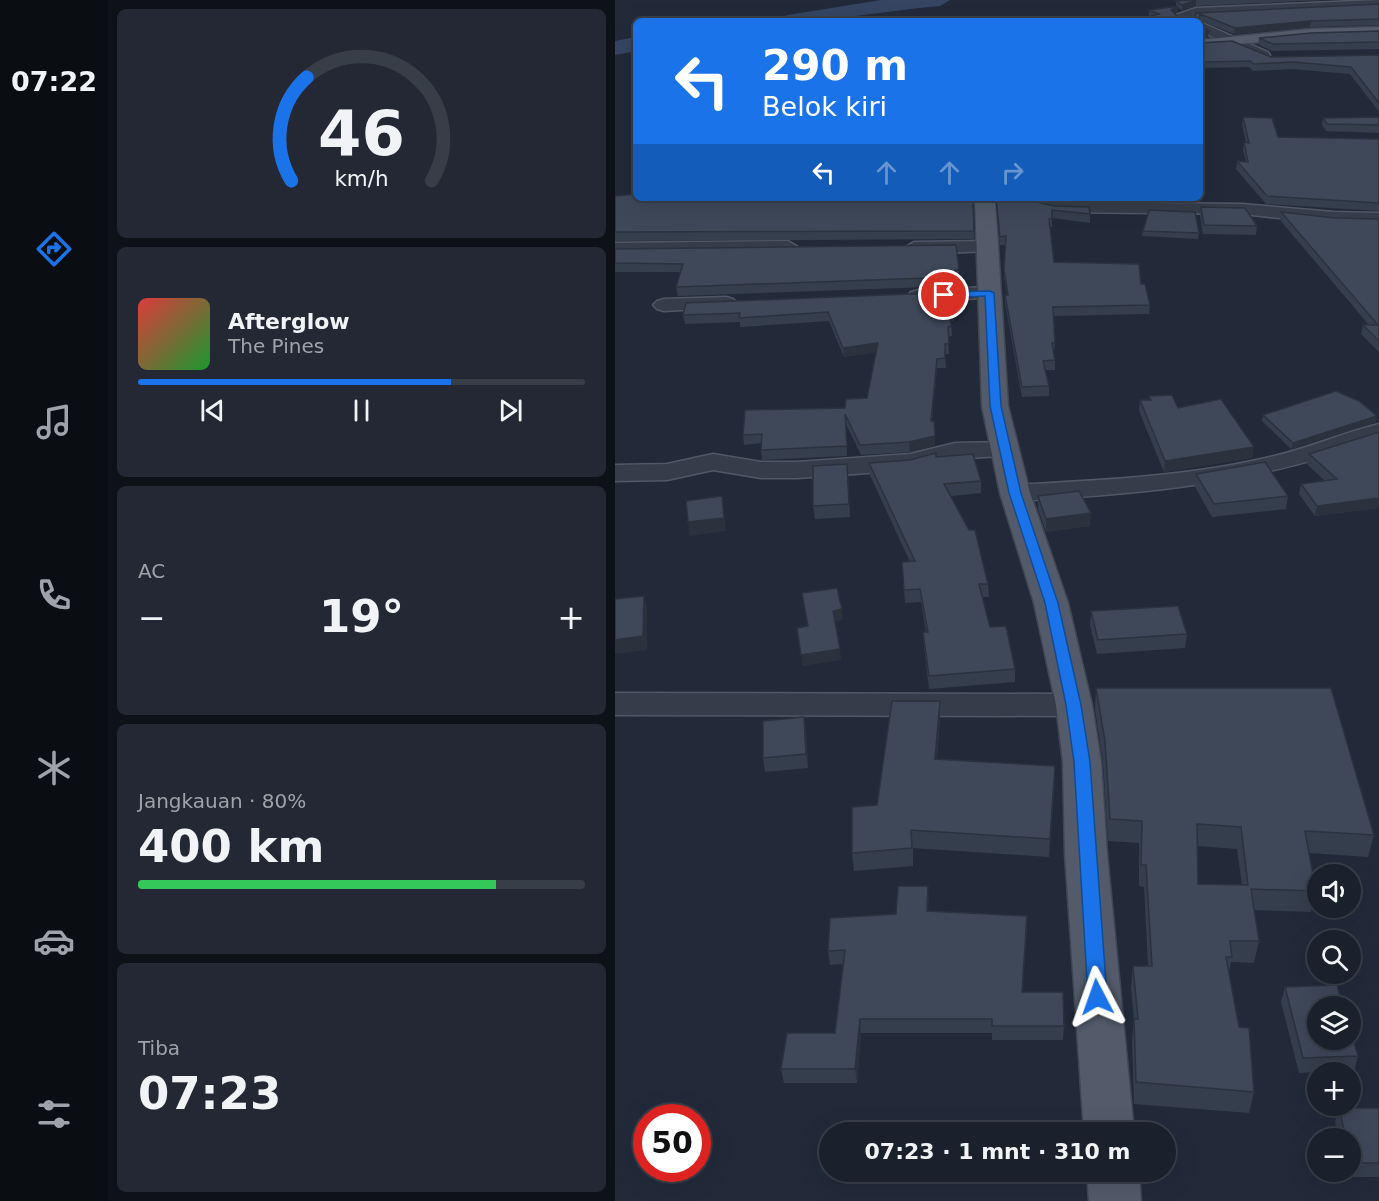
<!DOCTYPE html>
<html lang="id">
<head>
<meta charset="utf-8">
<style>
  :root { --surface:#1a202c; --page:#232834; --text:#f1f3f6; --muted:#9fa3a9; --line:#383e48; --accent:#1a73e8 }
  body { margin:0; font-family:"DejaVu Sans",sans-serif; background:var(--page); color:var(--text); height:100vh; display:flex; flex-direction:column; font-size:22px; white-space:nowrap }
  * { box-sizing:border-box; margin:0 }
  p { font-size:20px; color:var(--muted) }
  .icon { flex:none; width:33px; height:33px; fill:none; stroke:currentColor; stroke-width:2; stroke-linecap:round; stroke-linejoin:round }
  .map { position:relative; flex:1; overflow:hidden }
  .drawer { display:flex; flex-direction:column; gap:9px; padding:9px; background:#0e1218; width:507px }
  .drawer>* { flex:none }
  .guide { position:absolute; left:18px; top:18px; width:570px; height:183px; border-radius:9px; box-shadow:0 6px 24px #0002,0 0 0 2px var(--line); background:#1a73e8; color:#fff; overflow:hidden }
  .buttons { position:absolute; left:692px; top:864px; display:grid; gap:12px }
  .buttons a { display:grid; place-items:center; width:54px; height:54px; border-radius:50%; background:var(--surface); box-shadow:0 6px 24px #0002,0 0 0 2px var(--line); font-size:30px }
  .speed { position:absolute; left:18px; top:1104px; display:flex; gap:12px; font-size:30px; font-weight:700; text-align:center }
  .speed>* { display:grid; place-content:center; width:78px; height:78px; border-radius:50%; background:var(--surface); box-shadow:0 6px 24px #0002,0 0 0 2px var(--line); line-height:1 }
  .speed .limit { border:9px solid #d22; background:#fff; color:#111 }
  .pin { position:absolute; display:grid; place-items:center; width:51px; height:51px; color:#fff; margin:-26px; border:3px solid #fff; border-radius:50%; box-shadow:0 2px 6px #0007 }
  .me { position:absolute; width:66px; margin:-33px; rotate:356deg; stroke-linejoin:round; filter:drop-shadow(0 0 4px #0008) }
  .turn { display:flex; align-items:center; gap:21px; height:126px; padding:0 30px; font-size:27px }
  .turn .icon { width:78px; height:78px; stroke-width:2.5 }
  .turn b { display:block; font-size:42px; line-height:51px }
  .lanes { display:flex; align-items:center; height:57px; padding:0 30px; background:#0003; justify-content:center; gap:30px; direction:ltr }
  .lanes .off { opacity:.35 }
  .big { font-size:45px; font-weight:700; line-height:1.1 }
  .drawer .tile { flex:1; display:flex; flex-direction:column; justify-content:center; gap:9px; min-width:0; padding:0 21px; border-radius:9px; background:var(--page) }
  .drawer .dial { align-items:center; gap:0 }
  .dial svg { height:156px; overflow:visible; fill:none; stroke:var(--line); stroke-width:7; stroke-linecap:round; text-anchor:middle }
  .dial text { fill:var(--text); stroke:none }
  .song { display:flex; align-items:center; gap:18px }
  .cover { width:72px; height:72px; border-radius:9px; background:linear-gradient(135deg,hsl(0 70% 55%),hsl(130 70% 35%)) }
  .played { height:6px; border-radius:3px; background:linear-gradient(90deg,var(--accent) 70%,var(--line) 70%) }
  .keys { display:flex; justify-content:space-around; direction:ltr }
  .heat { display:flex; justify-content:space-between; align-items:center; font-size:33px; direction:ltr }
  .charge { height:9px; border-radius:4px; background:linear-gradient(90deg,#34c759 80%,var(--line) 0) }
  .trip { position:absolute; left:204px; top:1122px; width:357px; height:60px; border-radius:30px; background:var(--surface); box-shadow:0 6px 24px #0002,0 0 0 2px var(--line); font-weight:700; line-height:60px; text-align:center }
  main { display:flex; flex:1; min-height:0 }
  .dock { display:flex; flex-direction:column; width:108px; justify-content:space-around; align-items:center; background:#0a0d12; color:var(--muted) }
  .dock .icon { width:42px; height:42px }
  .dock .selected { color:var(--accent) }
  .dock b { font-size:27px; color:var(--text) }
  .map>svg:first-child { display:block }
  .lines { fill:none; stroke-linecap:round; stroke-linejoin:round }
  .river { fill:#354562; fill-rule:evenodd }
  .minor-casing { stroke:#515765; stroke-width:3 }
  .major-casing { stroke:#3f4653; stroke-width:3 }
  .minor { fill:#363d4a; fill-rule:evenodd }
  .major { fill:#535b6b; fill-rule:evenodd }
  .wall { fill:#353e4d; fill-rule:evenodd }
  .shaded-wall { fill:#2b323e }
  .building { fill:#3e4859; stroke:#2b323e; stroke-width:1.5; fill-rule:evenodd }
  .route { fill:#1a73e8; stroke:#114b97; stroke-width:1.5 }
</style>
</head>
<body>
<main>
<nav class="dock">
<b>07:22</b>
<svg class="icon selected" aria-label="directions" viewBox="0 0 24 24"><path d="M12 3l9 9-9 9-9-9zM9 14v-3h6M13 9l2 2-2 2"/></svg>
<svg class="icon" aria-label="music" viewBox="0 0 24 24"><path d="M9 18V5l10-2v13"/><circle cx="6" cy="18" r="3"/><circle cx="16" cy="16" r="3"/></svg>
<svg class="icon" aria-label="phone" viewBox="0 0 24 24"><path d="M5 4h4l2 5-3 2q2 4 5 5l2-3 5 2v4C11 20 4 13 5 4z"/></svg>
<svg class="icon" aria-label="climate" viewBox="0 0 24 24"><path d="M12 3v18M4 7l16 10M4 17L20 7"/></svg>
<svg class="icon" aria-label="car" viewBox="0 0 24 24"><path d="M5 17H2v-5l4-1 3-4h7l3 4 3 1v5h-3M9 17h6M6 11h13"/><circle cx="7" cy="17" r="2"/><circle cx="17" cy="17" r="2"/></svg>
<svg class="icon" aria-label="filters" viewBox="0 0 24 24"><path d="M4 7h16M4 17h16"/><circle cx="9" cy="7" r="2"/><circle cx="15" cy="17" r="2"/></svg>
</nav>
<section class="drawer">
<div class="tile dial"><svg viewBox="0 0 100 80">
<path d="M14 69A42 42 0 1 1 86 69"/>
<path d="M14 69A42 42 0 0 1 22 16" stroke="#1a73e8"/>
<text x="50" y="56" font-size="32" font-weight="700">46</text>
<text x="50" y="72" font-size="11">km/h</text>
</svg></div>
<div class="tile">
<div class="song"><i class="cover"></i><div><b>Afterglow</b><p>The Pines</p></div></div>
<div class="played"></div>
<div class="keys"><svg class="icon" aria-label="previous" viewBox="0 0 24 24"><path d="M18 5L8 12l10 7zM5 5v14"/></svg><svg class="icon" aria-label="pause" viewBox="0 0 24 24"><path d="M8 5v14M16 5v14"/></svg><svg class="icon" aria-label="next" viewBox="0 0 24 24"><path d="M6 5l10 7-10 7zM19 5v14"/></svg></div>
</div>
<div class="tile"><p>AC</p>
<div class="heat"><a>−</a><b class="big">19°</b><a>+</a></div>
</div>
<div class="tile"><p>Jangkauan · 80%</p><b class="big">400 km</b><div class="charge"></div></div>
<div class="tile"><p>Tiba</p><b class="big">07:23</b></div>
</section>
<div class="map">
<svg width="764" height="1201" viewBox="0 0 764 1201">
  <rect width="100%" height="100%" fill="#222a3a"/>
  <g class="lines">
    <!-- river -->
    <g class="river">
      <path d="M266,0H335L325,6C271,11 217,21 163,21L166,17L173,15Z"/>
      <path d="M21,37V51L0,55V41Z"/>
    </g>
    <!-- minor casing -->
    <g class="minor-casing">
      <g id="minor">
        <path d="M764,0V8L575,17L579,21H564L558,16L581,8Z"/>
        <path d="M585,22L653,52L655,55L653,58H643L585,31Z"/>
        <path d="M415,198H433L439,202L627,204L719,212L764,213V225L719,224L627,214L439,212L418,207Z"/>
        <path d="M173,241L183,247L180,251L0,255V243Z"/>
        <path d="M371,241L378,243L381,247L378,251L299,254L289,248L299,242Z"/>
        <path d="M375,287L382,289L385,293L382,297L303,302L296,300L293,296L296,292L303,290Z"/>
        <path d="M111,297L118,299L122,303L118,307L49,311L42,309L38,305L42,301L49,299Z"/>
        <path d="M764,424V439C641,484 529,494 400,501L391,499L387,493L391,487L400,485C485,480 571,477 655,457C692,449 727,433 764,424Z"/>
        <path d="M390,442L399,445L403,450L399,455L340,459L295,470L182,478H146L98,470L52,480L0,481V465L52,464L98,454L146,462H182L295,454L340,443Z"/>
        <path d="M0,693L459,694L471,697L476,705L471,713L459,716L0,715Z"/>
      </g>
    </g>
    <!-- major casing -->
    <g class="major-casing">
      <g id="major">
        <path d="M764,27V35L695,37L585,48V40L695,29Z"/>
        <path d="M360,198H380L393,406L415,493L453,603L477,705L486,762L492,854L519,1132H469L450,854L448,762L441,705L419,603L385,493L367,406Z"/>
        <path d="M472,1172H524L526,1201H474Z"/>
      </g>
    </g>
    <!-- minor -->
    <use href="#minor" class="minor"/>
    <!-- major -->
    <use href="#major" class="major"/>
  </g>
  <!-- wall -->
  <g class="wall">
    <path d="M572,0H712L581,6L567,10L563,8V12L560,14L563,17H580L581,13L764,4V25L695,27L619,34L584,20H522V19L534,16V10L561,6V1Z"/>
    <path d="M764,31V49L657,51L643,44L644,38Z"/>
    <path d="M585,43L656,57L764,55V112L735,74L677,69L638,71L634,67L585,68Z"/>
    <path d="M628,117L663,137L764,139V211L651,204L621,169L622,161H631L628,150L629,142L631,143L627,124Z"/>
    <path d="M764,117V133L711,131L707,125L708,118Z"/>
    <path d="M0,196L358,198L359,239L0,241Z"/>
    <path d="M380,198H416L418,201L475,214V223L437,218V227H435L439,262L526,284L535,305L534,314L439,316L440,343L439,352L440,360V370H430L434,386V396L407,397L390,303V295H392L389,278L391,245H385Z"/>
    <path d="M437,198H473V200H440Z"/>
    <path d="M586,207L642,226L641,235L588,234L585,216Z"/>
    <path d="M666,212L720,218L764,219V352L746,334L748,325H754L665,220Z"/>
    <path d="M528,231L584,233L583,239L527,236Z"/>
    <path d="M0,249L344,270V279H341V286L63,296L61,287L65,272H0Z"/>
    <path d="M342,292L343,310H338L339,321H336L337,336H333L334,354H330L331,368H322L317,421L320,445L295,452L246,455L231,424L232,456L147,460L146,450L147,443L129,445L128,435L230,408L252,398L261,352L229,357L214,321L125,327V322L70,324L68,315Z"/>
    <path d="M534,396L563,408L637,458L549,472L524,411L525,400H534Z"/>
    <path d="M648,415L762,416L761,422L676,449L647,421Z"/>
    <path d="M764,432V508L700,516L684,494L686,484L710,481L692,464L694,454Z"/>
    <path d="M321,457L366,481V493L336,496L373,584L374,597H368L375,627L400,669V682L314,689L309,646L308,632H311L306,602L290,603L287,562H295L255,475L254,463Z"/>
    <path d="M581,474L673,496L671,509L597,517L580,487Z"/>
    <path d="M233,477L235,517L200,519L198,506Z"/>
    <path d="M423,496L475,526L431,532L423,509Z"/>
    <path d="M476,611L572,634L570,648L482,654L475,625Z"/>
    <path d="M481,688L759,835L753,857L694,853L701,891L696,912L639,910L644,941L639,963L616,962L614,973L624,1027L639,1092L634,1113L519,1104L517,1040L519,1020L516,988L518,966H533L529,887L524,886V843L493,841L488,762L480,709ZM582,846L622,849L627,885L583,884Z"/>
    <path d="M189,717L191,731L193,768L150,772L148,758Z"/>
    <path d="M325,719L322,759L440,766L434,857L298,848V866L239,871L237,853L262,805Z"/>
    <path d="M313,886V911L412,930L407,992L449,1026L448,1040H377V1033H246L242,1083H169L166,1069L220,1033L228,964L215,965L213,951L281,914Z"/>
    <path d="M670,987L743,1056L739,1070L684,1073L666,1002Z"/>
    <path d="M724,1108H764V1177H732L731,1172H735V1138H723L720,1122Z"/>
  </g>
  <!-- shaded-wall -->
  <g class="shaded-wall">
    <path d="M581,0V6L567,10V5Z"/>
    <path d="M563,6V12L556,16V10Z"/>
    <path d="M696,21L695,27L619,34L620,28Z"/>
    <path d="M594,31L593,37L585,38V32Z"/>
    <path d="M263,343L264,352L229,357L228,348Z"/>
    <path d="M322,359V368L316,431V421Z"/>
    <path d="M762,416L761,422L676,449L678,443Z"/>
    <path d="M320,436V445L295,452L294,442Z"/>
    <path d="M639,447L637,458L549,472L550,461Z"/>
    <path d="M107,496L111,531L75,536L73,522Z"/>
    <path d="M764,498V508L700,516L702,506Z"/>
    <path d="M476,513L475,526L431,532V519Z"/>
    <path d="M29,596L32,609V650L0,654V640Z"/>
    <path d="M227,609L228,620L219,622L218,611Z"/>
    <path d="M225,649L226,660L187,666L186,655Z"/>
    <path d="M325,701V719L320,777V759Z"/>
    <path d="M189,717L191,731L193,768L191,754Z"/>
    <path d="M440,766V784L434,857L435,839Z"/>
    <path d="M313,886L314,900L312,925V911Z"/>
    <path d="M412,916V930L406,1006L407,992Z"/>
    <path d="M245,1019L246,1033L242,1083L240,1069Z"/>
  </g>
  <!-- building -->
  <g class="building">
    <path d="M575,0H581L567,5L561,1Z"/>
    <path d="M764,4V19L696,21L620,28L585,14L584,21H514L525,20L522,19L544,14L534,10L563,6L556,10L563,17H580L581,13Z"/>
    <path d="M585,26L594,31L585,32Z"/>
    <path d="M764,31V42L658,44L644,38L696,33Z"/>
    <path d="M617,41L656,57L764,55V103L736,67L678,62L639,64L635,61L585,62V43Z"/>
    <path d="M628,117L657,118L663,137L764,139V203L652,196L622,161L633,162L629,142L634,143Z"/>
    <path d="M764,117V125L712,124L708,118Z"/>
    <path d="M21,194V198H358L359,231L0,232V196Z"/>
    <path d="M381,198H416L418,201L439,206L474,207L475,214L437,210V219H434L439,262L524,264L526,284H530L535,305L438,307L440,343H437L440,360L428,361L434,386L407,387L390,295H393L389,269L391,236L385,237Z"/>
    <path d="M586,207L630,208L642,226L589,225Z"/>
    <path d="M534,210L580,212L584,233L528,231Z"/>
    <path d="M666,212L720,218L764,219V341L748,325H763Z"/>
    <path d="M341,245L344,270H340L341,277L61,287L68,264L0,263V249Z"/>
    <path d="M342,292V301H338L339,312H335L336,326L333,327L334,344H330V358L322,359L316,421H319L320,436L294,442L245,445L230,414L232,446L146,450L147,434L128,435L130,410L230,408L231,399L252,398L263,343L228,348L213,312L124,318L125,313L68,315L71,303Z"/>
    <path d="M721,391L744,401L762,416L678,443L648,415Z"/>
    <path d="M557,395L563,408L606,399L639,447L550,461L525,400H536L534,396Z"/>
    <path d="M764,432V498L702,506L686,484L722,479L694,454Z"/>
    <path d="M321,453V457L358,454L366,481L329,484L354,530H360L373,584H364L375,627L391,626L400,669L314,676L308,632H313L305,589L289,590L287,562L300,561L254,463L295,460Z"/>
    <path d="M650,462L673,496L599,504L581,474Z"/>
    <path d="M232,464L234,504L198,506V466Z"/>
    <path d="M464,491L476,513L431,519L423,496Z"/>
    <path d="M107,496L109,518L73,522L71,501Z"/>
    <path d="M222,588L227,609L218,611L225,649L186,655L182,628L193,626L187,593Z"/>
    <path d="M29,596L28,636L0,640V599Z"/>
    <path d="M563,606L572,634L483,640L476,611Z"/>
    <path d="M481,688H716L759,835L690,831L701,891L636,889L644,941H615L617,957H611L624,1027L634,1028L639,1092L521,1082L519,1019H523L518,966H537L531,865H526L527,821L495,819L490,741ZM582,824L626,827L633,885L583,884Z"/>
    <path d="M277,701H325L320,759L440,766L435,839L296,830L297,848L237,853V807L262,805Z"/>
    <path d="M189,717L191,754L148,758V721Z"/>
    <path d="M283,886H313L312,911L412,916L407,992H448L449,1026H377V1019H245L240,1069H166L172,1033H220L230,950L213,951L215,918L281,914Z"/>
    <path d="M722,985L728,1006H702V1040H735V1028L743,1056L688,1058L670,987Z"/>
    <path d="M724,1108H764V1163H736L735,1157V1138H731Z"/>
  </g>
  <!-- route -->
  <path class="route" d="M375,291L379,293L386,406L406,493L443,603L466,705L475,762L492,997L489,1003L482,1005L476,1003L473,997L459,762L451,705L430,603L394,493L375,406L370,296L329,298L324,295L329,292Z"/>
</svg>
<div class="buttons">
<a><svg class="icon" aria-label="sound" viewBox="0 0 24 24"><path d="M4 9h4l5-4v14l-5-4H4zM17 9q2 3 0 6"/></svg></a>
<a><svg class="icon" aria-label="search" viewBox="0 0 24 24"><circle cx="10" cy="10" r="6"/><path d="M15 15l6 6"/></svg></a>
<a><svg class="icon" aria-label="layers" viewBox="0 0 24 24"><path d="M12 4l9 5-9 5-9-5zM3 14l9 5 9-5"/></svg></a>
<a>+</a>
<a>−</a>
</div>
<div class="speed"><div class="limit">50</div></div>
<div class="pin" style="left:329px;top:295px;background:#d93025"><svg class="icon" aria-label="arrive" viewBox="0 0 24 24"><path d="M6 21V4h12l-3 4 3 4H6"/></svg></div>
<svg class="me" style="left:482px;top:997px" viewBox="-20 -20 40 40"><path d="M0-17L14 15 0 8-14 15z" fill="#1a73e8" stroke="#fff" stroke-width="4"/></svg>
<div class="trip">07:23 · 1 mnt · 310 m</div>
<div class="guide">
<div class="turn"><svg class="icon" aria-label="left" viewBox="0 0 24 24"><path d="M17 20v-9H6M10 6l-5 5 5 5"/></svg><div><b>290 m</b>Belok kiri</div></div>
<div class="lanes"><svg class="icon" aria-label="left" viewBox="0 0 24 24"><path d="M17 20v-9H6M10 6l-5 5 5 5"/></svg><svg class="icon off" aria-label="ahead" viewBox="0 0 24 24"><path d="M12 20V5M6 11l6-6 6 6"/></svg><svg class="icon off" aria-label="ahead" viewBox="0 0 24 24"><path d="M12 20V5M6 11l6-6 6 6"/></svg><svg class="icon off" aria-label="right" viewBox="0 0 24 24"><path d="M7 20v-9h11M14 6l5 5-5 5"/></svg></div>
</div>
</div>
</main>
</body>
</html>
